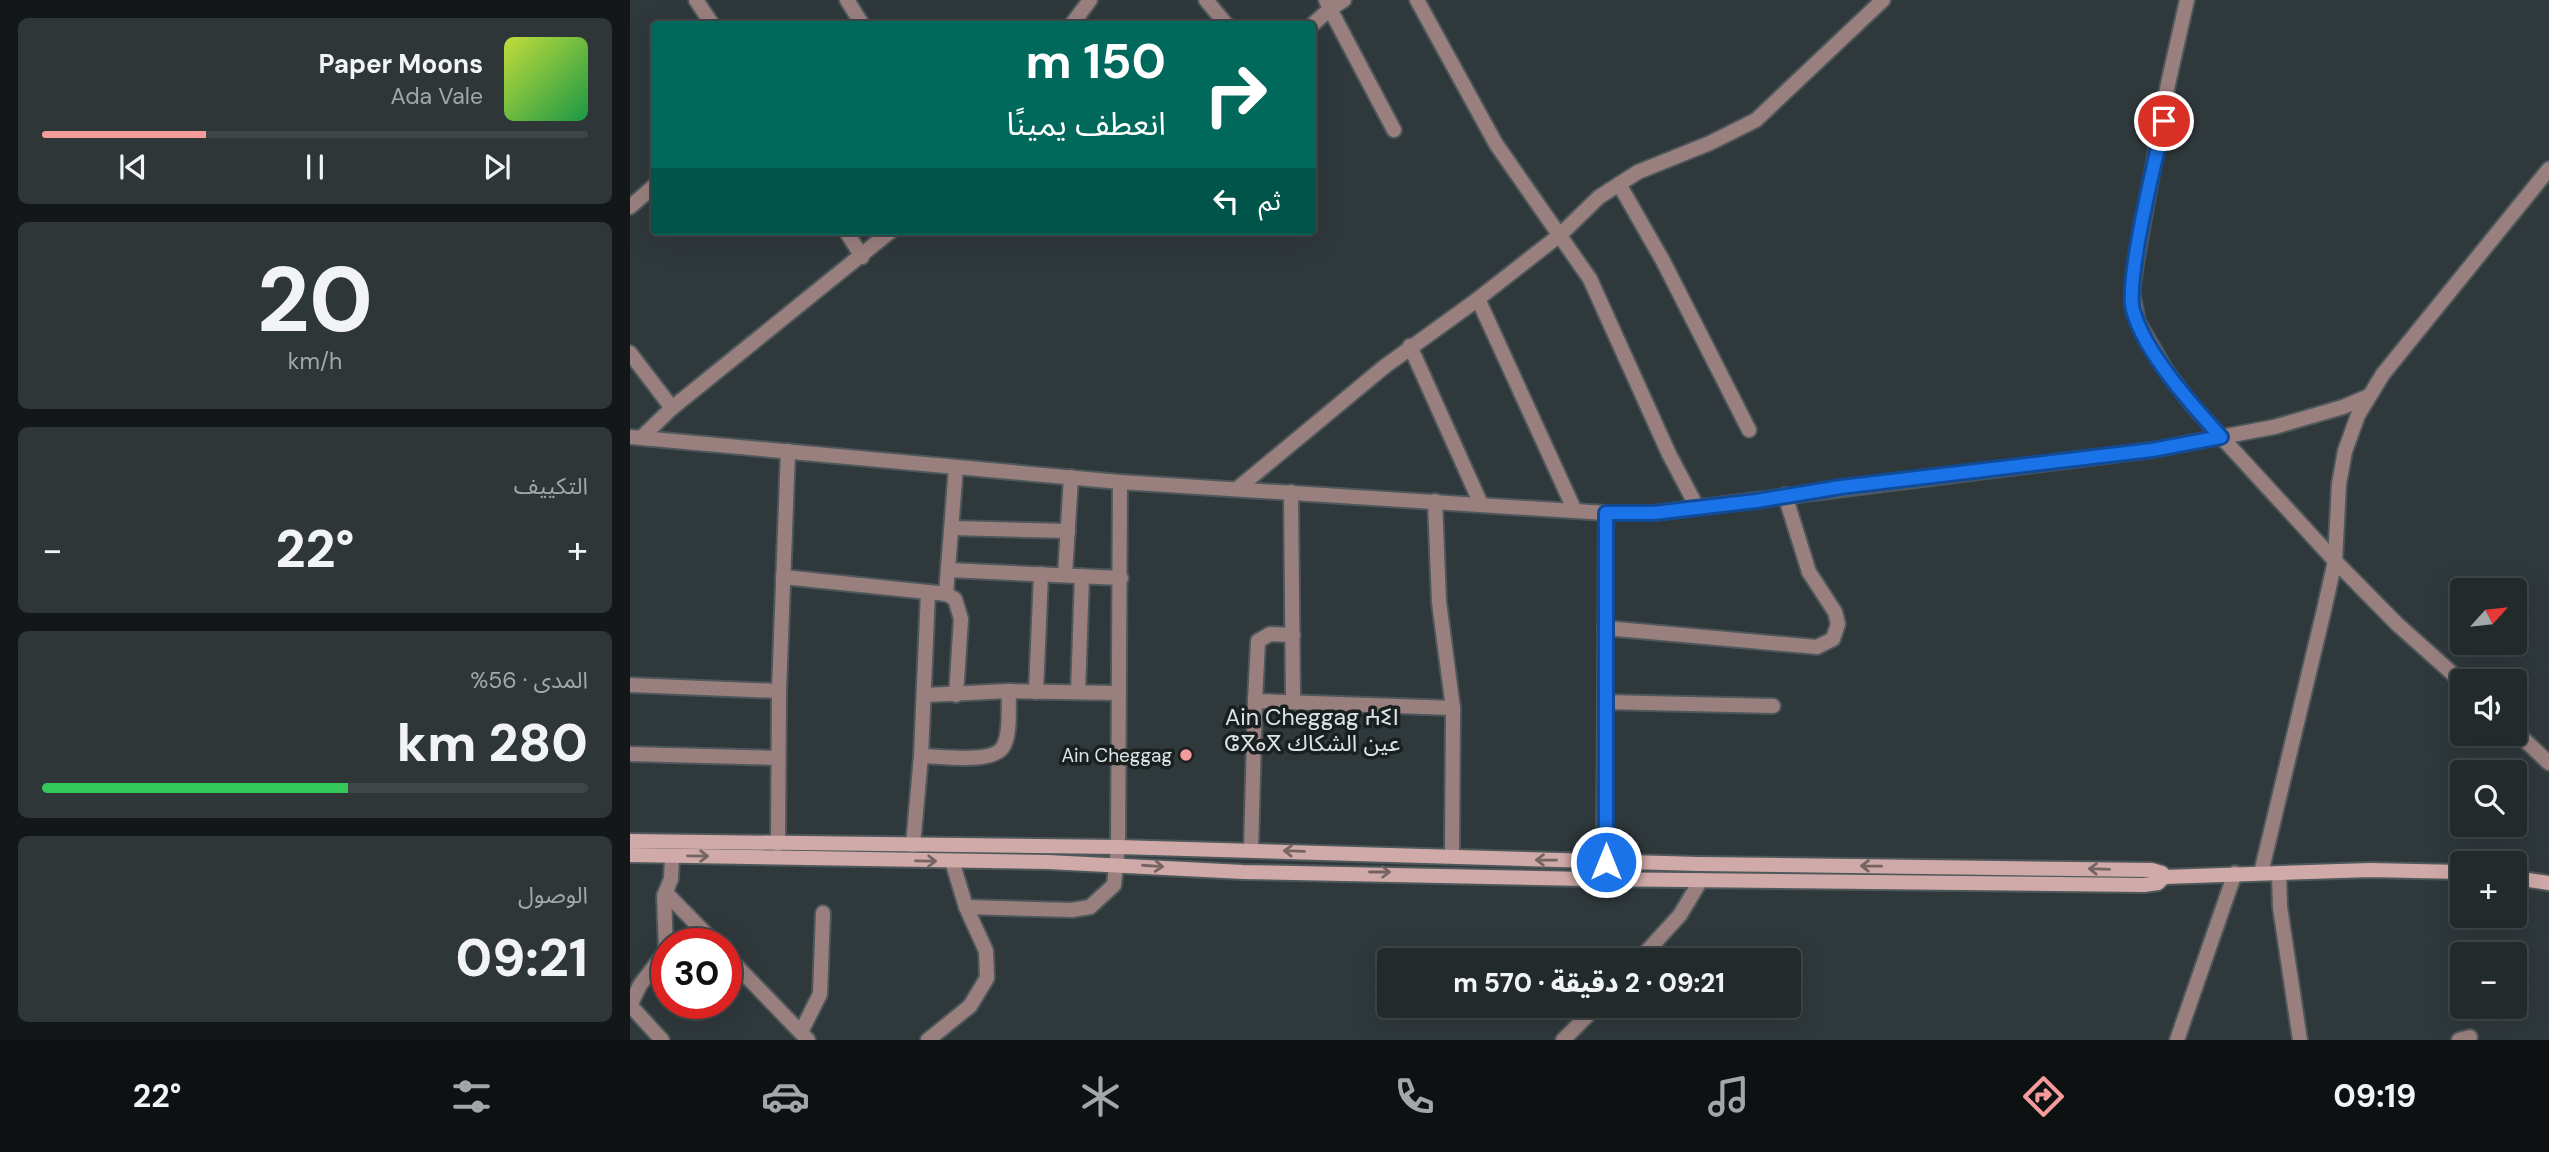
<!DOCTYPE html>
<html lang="ar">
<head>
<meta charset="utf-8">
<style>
  :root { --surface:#232a2c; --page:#2f3638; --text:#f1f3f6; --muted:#a3a7a9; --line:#404648; --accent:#f59b9a }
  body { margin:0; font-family:"DM Sans","Noto Sans Arabic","Noto Sans Tifinagh",sans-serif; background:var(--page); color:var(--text); direction:rtl; height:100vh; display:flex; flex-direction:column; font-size:26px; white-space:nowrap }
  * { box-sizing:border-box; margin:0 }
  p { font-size:23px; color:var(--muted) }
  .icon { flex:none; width:38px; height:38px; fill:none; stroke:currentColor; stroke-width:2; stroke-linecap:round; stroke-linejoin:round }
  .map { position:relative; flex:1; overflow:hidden; direction:ltr }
  .drawer { display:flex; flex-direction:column; gap:18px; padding:18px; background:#131718; width:630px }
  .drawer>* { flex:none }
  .top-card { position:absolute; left:21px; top:21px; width:665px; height:214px; border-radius:7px; box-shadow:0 7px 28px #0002,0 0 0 2px var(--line); direction:rtl; background:#00695c; color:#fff; overflow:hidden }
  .needle { width:46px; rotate:63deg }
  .tools { position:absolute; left:1820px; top:578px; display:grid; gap:14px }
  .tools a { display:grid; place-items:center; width:77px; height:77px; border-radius:7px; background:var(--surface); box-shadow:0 7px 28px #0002,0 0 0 2px var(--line); font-size:35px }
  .speed { position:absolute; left:21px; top:928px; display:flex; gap:14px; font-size:35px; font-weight:700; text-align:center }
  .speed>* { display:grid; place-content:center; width:91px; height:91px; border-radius:50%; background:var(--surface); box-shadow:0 7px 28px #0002,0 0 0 2px var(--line); line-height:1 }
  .speed .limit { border:10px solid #d22; background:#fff; color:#111 }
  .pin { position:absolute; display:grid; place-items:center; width:60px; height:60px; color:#fff; margin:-30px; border:4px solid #fff; border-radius:50%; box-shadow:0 2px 7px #0007 }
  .me { position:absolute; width:77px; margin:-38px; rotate:0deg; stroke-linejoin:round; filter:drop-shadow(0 0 5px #0008) }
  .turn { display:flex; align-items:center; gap:24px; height:147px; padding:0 35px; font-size:32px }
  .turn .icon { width:91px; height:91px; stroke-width:2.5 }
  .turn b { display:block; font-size:49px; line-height:60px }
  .then { display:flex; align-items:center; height:66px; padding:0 35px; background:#0003; gap:14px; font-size:26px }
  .big { font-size:52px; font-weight:800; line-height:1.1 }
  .drawer .tile { flex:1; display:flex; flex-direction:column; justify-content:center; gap:10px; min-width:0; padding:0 24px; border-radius:10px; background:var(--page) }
  .drawer .dial { align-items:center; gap:0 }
  .dial b { font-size:91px; line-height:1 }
  .song { display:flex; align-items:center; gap:21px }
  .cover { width:84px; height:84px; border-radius:10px; background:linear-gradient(135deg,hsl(70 70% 55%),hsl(140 70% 35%)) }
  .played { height:7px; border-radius:4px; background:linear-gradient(90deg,var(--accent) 30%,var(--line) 30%) }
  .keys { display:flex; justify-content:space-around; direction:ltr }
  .heat { display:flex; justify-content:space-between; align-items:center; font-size:38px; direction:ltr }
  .charge { height:10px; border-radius:5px; background:linear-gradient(90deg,#34c759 56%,var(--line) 0) }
  .trip { position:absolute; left:747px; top:948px; width:424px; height:70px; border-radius:7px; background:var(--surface); box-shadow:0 7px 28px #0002,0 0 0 2px var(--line); font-weight:800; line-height:70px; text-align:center; direction:rtl }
  .menu { display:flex; height:112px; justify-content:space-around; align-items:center; background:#0e1112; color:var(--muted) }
  .menu .icon { width:49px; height:49px }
  .menu .selected { color:var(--accent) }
  .menu b { font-size:32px; color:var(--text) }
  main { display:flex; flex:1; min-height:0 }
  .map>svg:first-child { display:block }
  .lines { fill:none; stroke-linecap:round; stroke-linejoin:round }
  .street-casing { stroke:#4e575a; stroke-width:18 }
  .secondary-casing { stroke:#4e575a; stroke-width:18 }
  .street { stroke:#99807f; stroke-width:14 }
  .secondary { stroke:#d0aaa8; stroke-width:14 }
  .oneway { stroke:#756464 }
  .route-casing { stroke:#114b97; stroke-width:18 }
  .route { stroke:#1a73e8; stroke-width:12 }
  .poi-dot { fill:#f59b9a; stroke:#1a1f20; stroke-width:2.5 }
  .labels { text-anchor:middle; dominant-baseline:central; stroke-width:7; stroke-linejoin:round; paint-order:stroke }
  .poi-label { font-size:19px; fill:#dee3e5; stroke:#1a1f20; text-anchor:end }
  .quarter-label { font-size:23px; fill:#dee3e5; stroke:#1a1f20 }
</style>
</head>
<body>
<main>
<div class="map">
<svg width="1919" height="1040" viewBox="0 0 1919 1040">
  <rect width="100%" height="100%" fill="#2f383b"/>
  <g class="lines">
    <!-- street casing -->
    <g class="street-casing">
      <g id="street">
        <path d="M66,0L82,24"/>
        <path d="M217,0L232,24"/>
        <path d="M576,0L596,24"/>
        <path d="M696,0L700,9L714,0"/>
        <path d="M787,0L866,144L960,279L1039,454L1067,507"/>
        <path d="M1557,0L1538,84L1506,263L1502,292L1508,322L1537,372L1562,405L1705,561L1767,624L1832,682"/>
        <path d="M442,24L460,0"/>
        <path d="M682,25L700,9L764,130"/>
        <path d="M989,184L1033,261L1119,430"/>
        <path d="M0,207L24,186"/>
        <path d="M216,231L232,257"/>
        <path d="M848,299L945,511"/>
        <path d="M780,346L851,504"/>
        <path d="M0,353L42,408"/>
        <path d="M13,436L42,408L261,231"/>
        <path d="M0,437L490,482L976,513H1024L1522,450L1644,427L1713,407L1739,396"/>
        <path d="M607,489L754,367L844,302L931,234L969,197L1008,172L1080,143L1126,120L1253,0"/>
        <path d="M661,492L663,702"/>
        <path d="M805,501L809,602L823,708L822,856"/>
        <path d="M323,528L438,531"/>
        <path d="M318,570L491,578"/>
        <path d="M435,575L441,477"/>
        <path d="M153,577L298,592"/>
        <path d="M316,594L325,599L331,619L326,695"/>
        <path d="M975,628L1187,647L1203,639L1208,624L1205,612L1179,572L1155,495"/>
        <path d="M0,685L149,691"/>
        <path d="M406,692L411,574"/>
        <path d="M448,692L452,576"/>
        <path d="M295,695L379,691L488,693"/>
        <path d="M625,701L628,641L640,634L663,635"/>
        <path d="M975,702L1143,706"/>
        <path d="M1885,731L1919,763"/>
        <path d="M0,754L148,758"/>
        <path d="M291,756C310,756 366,765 374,745C381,731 378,707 379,691"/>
        <path d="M148,844L149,691L158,451"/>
        <path d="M283,845L291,756L298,592L316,594L326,467"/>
        <path d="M621,850L625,701L823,708"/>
        <path d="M1631,873L1694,610L1705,561L1709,484L1715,451L1728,415L1753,374L1919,169"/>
        <path d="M1649,873L1650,907L1670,1040"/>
        <path d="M974,879L976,513"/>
        <path d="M36,893L85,943"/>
        <path d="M336,907L442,910L460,907L484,885L488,847L490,482"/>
        <path d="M96,955L178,1040"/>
        <path d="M1008,961L1050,915L1071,880"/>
        <path d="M0,1005L32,1040"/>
        <path d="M0,1006L10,985L36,951L34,896L41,879L42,856"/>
        <path d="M171,1032L190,994L193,913"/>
        <path d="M298,1040L340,1006L357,978L356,951L336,907L322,861"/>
        <path d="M933,1040L967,1006"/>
        <path d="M1547,1040L1605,873"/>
        <path d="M1829,1040L1840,1037"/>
      </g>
    </g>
    <!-- secondary casing -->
    <g class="secondary-casing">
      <g id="secondary">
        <path d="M0,841L488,847L1069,864L1522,870L1532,873L1534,877L1740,870L1832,872"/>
        <path d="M0,855L418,862L613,872L959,879L1514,885L1528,883L1534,877"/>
        <path d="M1885,878L1919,883"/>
      </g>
    </g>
    <!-- street -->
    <use href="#street" class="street"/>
    <!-- secondary -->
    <use href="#secondary" class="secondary"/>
  </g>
  <!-- one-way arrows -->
  <defs><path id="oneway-shaft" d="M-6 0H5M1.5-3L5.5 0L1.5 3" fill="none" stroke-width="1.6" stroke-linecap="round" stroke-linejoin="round" transform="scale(1.75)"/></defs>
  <g class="oneway">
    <use href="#oneway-shaft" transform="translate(664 851) rotate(-178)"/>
    <use href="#oneway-shaft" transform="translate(68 856) rotate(1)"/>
    <use href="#oneway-shaft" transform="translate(916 860) rotate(-179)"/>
    <use href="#oneway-shaft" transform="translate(296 861) rotate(1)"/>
    <use href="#oneway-shaft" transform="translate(523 866) rotate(4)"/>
    <use href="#oneway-shaft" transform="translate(1241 866) rotate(-179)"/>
    <use href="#oneway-shaft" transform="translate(1469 869) rotate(-178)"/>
    <use href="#oneway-shaft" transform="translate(750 872)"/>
  </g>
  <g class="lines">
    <!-- route casing -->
    <g class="route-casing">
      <path id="route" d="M976,862V513H1024L1126,501L1211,487L1522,450L1591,437C1562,405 1514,352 1503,310C1495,281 1526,157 1534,121"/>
    </g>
    <!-- route -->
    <use href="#route" class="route"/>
  </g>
  <!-- markers -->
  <circle class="poi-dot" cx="556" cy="755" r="7"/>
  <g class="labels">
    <!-- poi labels -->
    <g class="poi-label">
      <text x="542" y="755">Ain Cheggag</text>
    </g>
    <!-- quarter labels -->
    <g class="quarter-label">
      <text x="682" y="717">Ain Cheggag ⵄⵉⵏ<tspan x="682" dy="26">ⵛⴳⴰⴳ عين الشكاك</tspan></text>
    </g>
  </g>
</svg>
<div class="tools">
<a><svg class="needle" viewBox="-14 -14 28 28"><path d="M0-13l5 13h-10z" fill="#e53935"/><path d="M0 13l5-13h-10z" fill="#a3a7a9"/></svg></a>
<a><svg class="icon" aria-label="sound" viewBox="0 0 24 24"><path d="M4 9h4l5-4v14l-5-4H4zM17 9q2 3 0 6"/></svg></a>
<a><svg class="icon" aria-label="search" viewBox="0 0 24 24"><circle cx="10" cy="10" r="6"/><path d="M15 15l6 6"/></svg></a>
<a>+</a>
<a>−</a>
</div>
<div class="speed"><div class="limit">30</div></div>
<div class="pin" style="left:1534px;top:121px;background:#d93025"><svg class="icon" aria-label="arrive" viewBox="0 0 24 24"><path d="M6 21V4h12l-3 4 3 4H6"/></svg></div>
<svg class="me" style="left:976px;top:862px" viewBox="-20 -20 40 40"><circle r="17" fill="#1a73e8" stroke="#fff" stroke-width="3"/><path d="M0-11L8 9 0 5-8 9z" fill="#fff"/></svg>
<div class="trip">09:21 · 2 دقيقة · 570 m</div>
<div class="top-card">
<div class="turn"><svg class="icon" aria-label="right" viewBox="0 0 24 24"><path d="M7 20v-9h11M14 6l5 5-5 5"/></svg><div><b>150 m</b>انعطف يمينًا</div></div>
<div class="then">ثم<svg class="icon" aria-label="left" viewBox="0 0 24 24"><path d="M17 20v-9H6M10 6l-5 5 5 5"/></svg></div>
</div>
</div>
<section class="drawer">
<div class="tile">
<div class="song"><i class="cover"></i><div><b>Paper Moons</b><p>Ada Vale</p></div></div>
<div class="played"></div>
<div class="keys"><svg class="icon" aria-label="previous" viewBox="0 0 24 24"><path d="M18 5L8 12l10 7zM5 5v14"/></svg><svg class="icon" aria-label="pause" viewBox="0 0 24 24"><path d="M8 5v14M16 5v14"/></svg><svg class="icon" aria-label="next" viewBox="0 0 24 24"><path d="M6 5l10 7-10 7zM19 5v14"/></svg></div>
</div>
<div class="tile dial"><b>20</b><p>km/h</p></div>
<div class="tile"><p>التكييف</p>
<div class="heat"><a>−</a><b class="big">22°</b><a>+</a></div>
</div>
<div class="tile"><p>المدى · 56%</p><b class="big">280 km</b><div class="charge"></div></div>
<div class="tile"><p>الوصول</p><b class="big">09:21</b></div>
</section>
</main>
<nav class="menu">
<b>09:19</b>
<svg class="icon selected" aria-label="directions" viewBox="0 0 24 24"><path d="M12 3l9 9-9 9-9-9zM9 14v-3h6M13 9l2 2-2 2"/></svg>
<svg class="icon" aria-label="music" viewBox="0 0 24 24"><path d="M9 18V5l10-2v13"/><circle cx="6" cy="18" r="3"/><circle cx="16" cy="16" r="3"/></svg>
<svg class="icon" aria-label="phone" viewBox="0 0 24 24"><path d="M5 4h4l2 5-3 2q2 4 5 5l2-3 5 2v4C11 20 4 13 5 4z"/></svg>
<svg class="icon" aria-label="climate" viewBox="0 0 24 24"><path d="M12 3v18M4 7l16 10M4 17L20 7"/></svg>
<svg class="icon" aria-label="car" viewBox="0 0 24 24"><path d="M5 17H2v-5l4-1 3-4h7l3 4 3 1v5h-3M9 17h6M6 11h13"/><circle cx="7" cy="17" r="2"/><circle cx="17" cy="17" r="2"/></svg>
<svg class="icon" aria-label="filters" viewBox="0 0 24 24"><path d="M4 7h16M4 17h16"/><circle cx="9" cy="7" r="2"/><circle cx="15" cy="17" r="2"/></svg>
<b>22°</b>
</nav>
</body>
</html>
